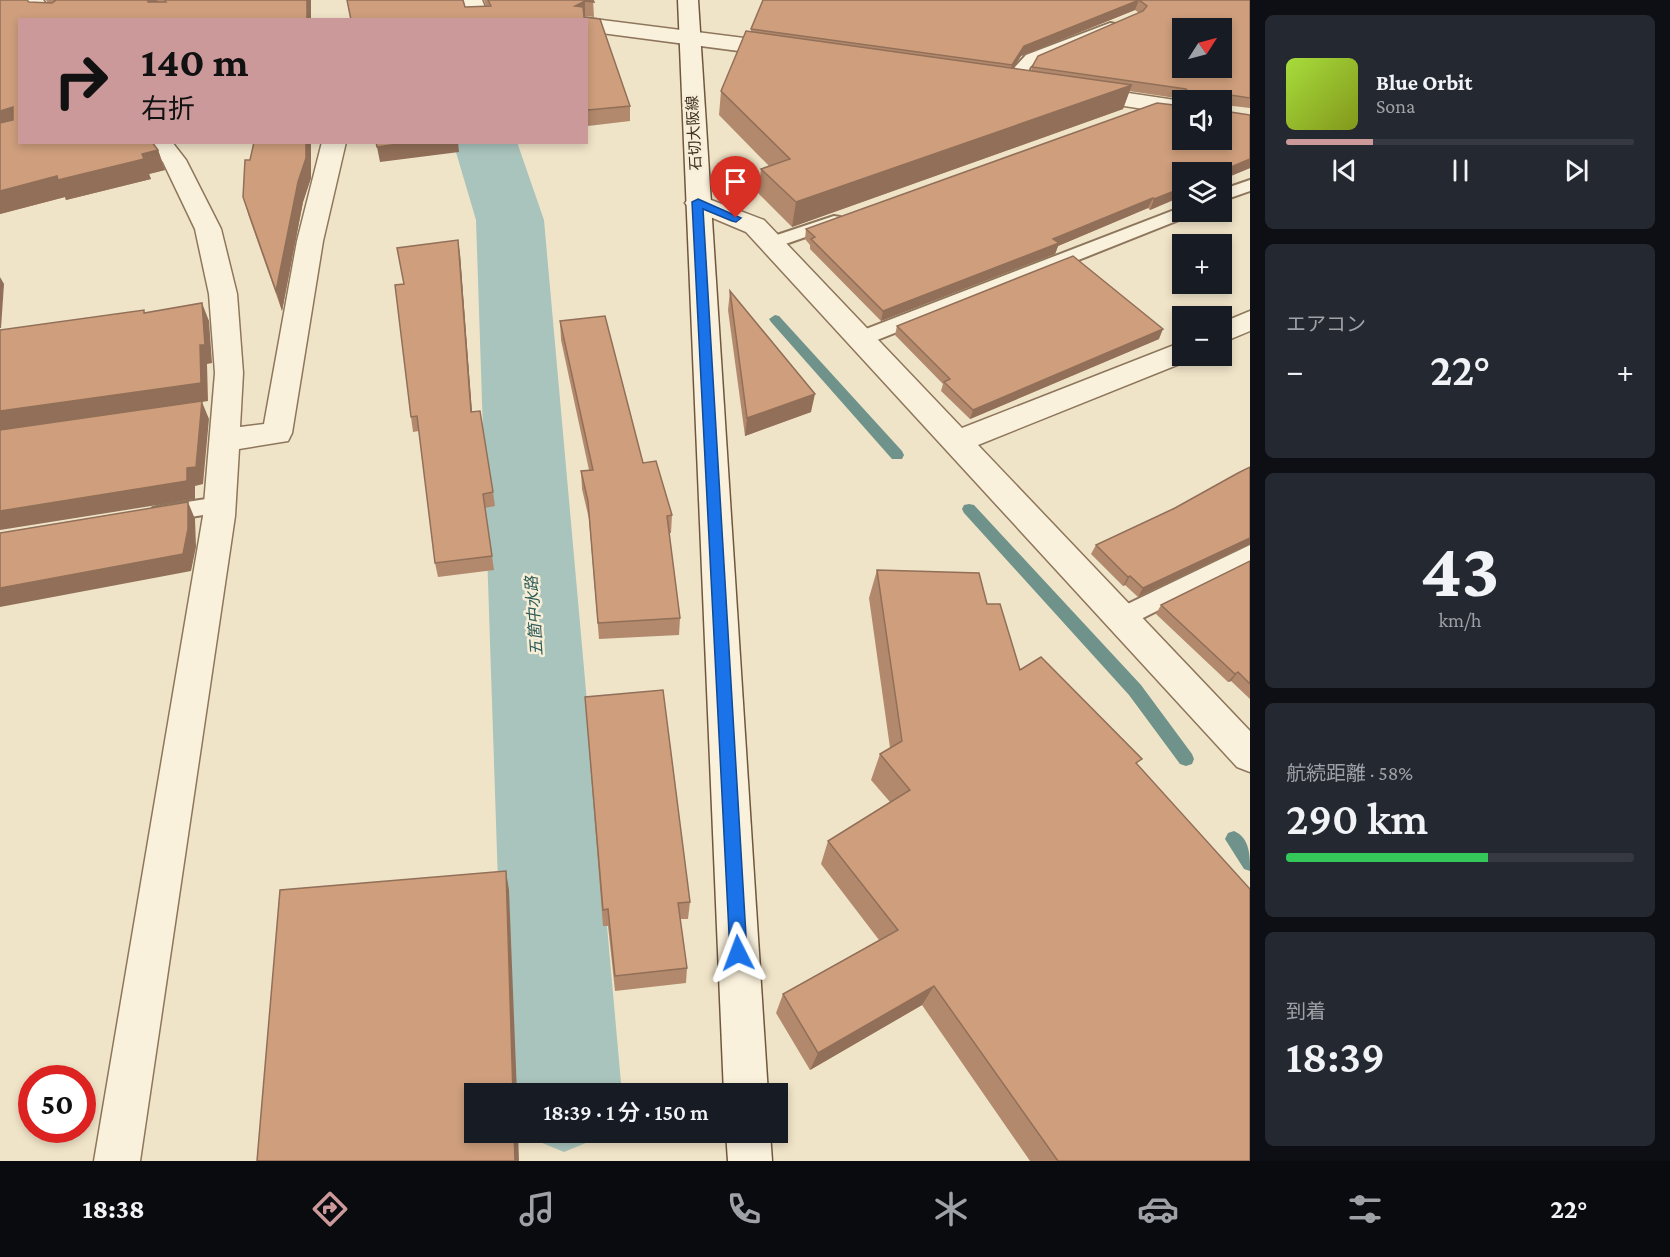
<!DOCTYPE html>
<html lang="ja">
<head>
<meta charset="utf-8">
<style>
  :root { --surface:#171b24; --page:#242831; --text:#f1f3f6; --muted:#9ea1a6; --line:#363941; --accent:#cc999b }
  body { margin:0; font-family:"Crimson Pro","Noto Sans JP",serif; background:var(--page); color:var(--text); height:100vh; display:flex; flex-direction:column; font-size:22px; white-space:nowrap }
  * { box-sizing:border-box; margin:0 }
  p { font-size:20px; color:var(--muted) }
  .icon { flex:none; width:33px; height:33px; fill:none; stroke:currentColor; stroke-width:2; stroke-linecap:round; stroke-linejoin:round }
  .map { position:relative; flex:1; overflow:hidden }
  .panel { display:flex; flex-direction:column; gap:15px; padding:15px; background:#0d0f14; width:420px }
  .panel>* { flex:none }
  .banner { position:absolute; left:18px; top:18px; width:570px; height:126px; border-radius:0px; box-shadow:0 3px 9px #0003; background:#cc999b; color:#111; overflow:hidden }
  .needle { width:39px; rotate:54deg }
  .controls { position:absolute; left:1172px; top:18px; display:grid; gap:12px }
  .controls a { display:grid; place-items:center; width:60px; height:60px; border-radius:0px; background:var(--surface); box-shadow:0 3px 9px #0003; font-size:30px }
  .speed { position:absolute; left:18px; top:1065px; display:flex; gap:12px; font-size:30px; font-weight:700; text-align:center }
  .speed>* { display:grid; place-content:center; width:78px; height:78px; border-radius:50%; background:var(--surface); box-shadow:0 3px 9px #0003; line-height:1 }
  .speed .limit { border:9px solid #d22; background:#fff; color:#111 }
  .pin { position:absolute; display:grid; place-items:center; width:51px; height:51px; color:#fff; margin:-62px -26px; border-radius:50% 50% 50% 0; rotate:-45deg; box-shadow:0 0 6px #0007 }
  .pin .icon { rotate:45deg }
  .me { position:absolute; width:66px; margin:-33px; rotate:357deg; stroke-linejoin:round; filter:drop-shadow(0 0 4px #0008) }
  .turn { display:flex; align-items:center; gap:21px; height:126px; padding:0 24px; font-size:27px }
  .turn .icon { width:78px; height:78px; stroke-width:2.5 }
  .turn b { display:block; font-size:42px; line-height:51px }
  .big { font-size:45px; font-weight:600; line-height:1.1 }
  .panel .tile { flex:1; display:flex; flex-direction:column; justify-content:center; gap:9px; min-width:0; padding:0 21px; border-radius:9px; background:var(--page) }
  .panel .dial { align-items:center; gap:0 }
  .dial b { font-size:78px; line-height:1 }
  .song { display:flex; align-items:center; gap:18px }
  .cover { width:72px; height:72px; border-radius:9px; background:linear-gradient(135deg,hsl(80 70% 55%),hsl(70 70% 35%)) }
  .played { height:6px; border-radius:3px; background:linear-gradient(90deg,var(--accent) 25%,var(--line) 25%) }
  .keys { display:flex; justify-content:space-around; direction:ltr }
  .heat { display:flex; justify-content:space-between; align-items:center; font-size:33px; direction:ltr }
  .charge { height:9px; border-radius:4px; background:linear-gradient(90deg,#34c759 58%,var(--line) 0) }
  .trip { position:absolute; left:464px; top:1083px; width:324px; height:60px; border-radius:0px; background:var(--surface); box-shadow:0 3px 9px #0003; font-weight:600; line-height:60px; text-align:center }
  .dock { display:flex; height:96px; justify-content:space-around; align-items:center; background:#090b0e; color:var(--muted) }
  .dock .icon { width:42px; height:42px }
  .dock .current { color:var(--accent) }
  .dock b { font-size:27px; color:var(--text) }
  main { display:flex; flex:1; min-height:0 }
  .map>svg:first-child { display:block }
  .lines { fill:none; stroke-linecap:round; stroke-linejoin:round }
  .stream { fill:#6f938a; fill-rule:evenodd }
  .river { fill:#a9c4bc; fill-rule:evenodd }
  .lane-casing { stroke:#8d765c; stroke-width:4 }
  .street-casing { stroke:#8d765c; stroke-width:3 }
  .secondary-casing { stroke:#6f573f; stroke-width:3 }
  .lane { fill:#faf1dc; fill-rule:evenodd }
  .street { fill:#faf1dc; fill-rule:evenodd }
  .secondary { fill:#faf1dc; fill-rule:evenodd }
  .wall { fill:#b2896c; fill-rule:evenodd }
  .shaded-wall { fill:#916f58 }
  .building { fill:#cf9f7d; stroke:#916f58; stroke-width:1.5; fill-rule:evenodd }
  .route { fill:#1a73e8; stroke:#114b97; stroke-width:1.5 }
  .labels { text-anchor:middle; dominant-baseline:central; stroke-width:5; stroke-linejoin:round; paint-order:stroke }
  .street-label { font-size:15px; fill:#3d2e20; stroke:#f7eed8 }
  .water-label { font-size:16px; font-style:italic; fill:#2f5d5a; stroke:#f7eed8 }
</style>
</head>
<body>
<main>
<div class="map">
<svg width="1250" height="1161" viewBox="0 0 1250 1161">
  <rect width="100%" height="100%" fill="#f0e4c8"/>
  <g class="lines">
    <!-- stream -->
    <g class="stream">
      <path d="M775,315L779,316L902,451L904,455L902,459H892L771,322L769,319Z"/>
      <path d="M969,504L974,505L1141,685L1192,754L1194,759L1192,764L1186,766L1180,764L1129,695L964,513L962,509L964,505Z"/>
      <path d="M1234,831C1250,838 1250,856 1250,871L1244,869L1225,839L1228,833Z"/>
    </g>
    <!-- river -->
    <g class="river">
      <path d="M453,142H517L544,220L622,1094H505L476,220Z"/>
      <path d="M521,1132H607L605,1135L564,1152L523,1135Z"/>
    </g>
    <!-- lane casing -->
    <g class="lane-casing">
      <g id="lane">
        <path d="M1110,23L1115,24L1117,27L1115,30L1037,61L1030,67L1022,87L1017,89L1009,84L1015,67L1026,55Z"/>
        <path d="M1250,180V191L1221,201V190Z"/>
        <path d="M1182,207V212H1191L1189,216L867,344L860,345L853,344L850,339L853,334Z"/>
        <path d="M834,216L840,217L843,221L840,225L771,249L765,247L762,243L765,239Z"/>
        <path d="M219,497L227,499L230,505L227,511L161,522L153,520L150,514L153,508L161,506Z"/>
        <path d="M1250,545V564L1129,625L1121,627L1113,625L1109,618L1113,611Z"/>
      </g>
    </g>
    <!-- street casing -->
    <g class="street-casing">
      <g id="street">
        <path d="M20,0H43L60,20H38Z"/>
        <path d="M462,0H482L490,20H468Z"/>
        <path d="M586,18L784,43L792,45L795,50L792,55L784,57L586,31V20H578Z"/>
        <path d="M1081,86L1182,101V115L1073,98L1070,93L1073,88Z"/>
        <path d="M147,142H172L186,160L221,229L237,294L243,373L240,427L264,424L297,241L322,142H346L323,241L292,433L288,441L239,449L235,516L140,1161H94L203,516L215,373L209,294L195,229L163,162Z"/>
        <path d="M698,195L764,220L962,428L1182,342V356H1194L1192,359L978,445L1250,731V772L1237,767L746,232L689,208L685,203L689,198Z"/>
        <path d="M1250,311V331L1221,343V323Z"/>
      </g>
    </g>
    <!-- secondary casing -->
    <g class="secondary-casing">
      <g id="secondary">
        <path d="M678,0H698L768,1094H724Z"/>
        <path d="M726,1132H770L772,1161H728Z"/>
      </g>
    </g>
    <!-- lane -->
    <use href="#lane" class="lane"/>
    <!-- street -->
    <use href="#street" class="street"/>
    <!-- secondary -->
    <use href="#secondary" class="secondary"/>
  </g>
  <!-- wall -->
  <g class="wall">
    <path d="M0,0H27L29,2L48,3L46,0H311V20H20V142H152L158,150L165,170L149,174L151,179L66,200L65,197L0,214Z"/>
    <path d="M347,0H463L465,7H486L484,0H593L594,17L585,16L584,17L600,19L630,106V121L588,126L587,121L586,20H351Z"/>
    <path d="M763,0H1250V108L1224,105V111L1250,168L1150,210L1148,208L1058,246L1055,254L881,321L810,249V245L805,239L806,229L1182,140L1221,100H1184L1182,99L1129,91L1123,109L792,227L758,193L761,169L769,166L719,115L721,91L751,32V29ZM1135,10L1139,13L1032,67L1031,71L1013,68L1021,56Z"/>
    <path d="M254,142H311V178L303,202L282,311L249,217L243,197Z"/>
    <path d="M460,254L472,412L493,492L495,506L485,508L494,570L438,577L435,563L419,431L413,432L411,417L404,284Z"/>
    <path d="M730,291L811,412L745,436L728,310Z"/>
    <path d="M560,321L643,463L672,515L671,533H669L680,618L679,635L599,639L589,519L582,489L581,471L589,470L561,340Z"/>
    <path d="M897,326L1159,339L970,419L941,391L943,384L895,335Z"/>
    <path d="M1250,467V544L1138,597L1125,585L1123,586L1091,554L1096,545L1175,508Z"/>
    <path d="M1250,561V699L1231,681L1228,682L1156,614L1161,605Z"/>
    <path d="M877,570L987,604L1020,670L1138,765L1250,1161H1030L922,1005L810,1070L776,1013L783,994L879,940L821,864L828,841L890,802L871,780L880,754L890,748L869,598Z"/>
    <path d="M585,697L690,902L688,919H680L687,968L686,983L615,991L608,926H603Z"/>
  </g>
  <!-- shaded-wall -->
  <g class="shaded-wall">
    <path d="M148,0H157L158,2L150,7Z"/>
    <rect x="307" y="0" width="4" height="20"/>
    <path d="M1139,0L1135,10L1021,56L1009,75L1012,65L1024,46Z"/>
    <path d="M585,1V16L577,20L575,6Z"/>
    <path d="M1132,85L1123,109L792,227L796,202Z"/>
    <path d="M13,107L20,123L0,133V111Z"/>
    <path d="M306,142H311V178L303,202L282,311L276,291Z"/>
    <path d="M412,142H458L459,152L380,162L377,147Z"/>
    <path d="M158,150L165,170L149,174L151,179L66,200L65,197L0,214V191Z"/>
    <path d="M1250,159V168L1221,180V172H1219Z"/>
    <path d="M1182,188V196L1150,210L1154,199Z"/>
    <path d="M1153,198L1148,208L1058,246L1055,254L881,321L883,311L1053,239Z"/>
    <path d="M458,240L460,254L473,426L471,412Z"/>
    <path d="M0,277L4,284L1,328H0Z"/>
    <path d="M202,303L209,321L212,363L207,364L208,401L202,402L209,419L203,484L195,486V499L0,530V411L200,345Z"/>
    <path d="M1163,329L1159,339L970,419L973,410Z"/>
    <path d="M815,394L811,412L745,436L747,418Z"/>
    <path d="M188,502L195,519L196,547L191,571L0,607V610V588Z"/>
    <path d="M1250,538V544L1138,597L1143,588Z"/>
    <path d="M1130,576L1125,585L1123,586L1128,577Z"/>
    <path d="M1238,672L1231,681L1228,682L1235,674Z"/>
    <path d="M506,871L509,890L517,1094H513Z"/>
    <path d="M934,986L922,1005L810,1070L818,1053Z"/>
    <path d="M514,1132H518L519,1161H515Z"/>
  </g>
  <!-- building -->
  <g class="building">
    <path d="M0,0H27L29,2L52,3L55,1L54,0H148V2H166L165,0H307V20H20V142H152L158,150L142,154L144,159L58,180L57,176L0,191V123L13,120V107L0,111Z"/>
    <path d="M347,0H463L465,7L491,6L488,0H593L594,2L585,1L575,6L583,7L584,17L600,19L630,106L588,110L586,106V20H351Z"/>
    <path d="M763,0H1250V98L1224,94V111L1250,115V159L1219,172H1182V188L1154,199L1153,198L1053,239L1059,243L883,311L811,239L815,237L806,229L1157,103L1182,106V140H1221V100H1188V91L1186,89L1032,67L1038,56L1143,11L1147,6L1139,0L1024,46L1012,65L751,29ZM1182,28H1221V68H1182Z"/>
    <path d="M746,31L1132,85L796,202L761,169L790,159L721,91Z"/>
    <path d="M254,142H306V158L298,182L276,291L243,197L245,160H250Z"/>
    <path d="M376,142H412L377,147Z"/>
    <path d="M458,240L471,412L480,411L493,492L483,494L492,556L435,563L417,416L411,417L395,285L404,284L397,248Z"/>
    <path d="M1073,256L1163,329L973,410L944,382L950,379L897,326Z"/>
    <path d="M730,291L815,394L747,418Z"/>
    <path d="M202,303L205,345H200L201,383L0,411V330L144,310V313Z"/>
    <path d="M605,316L643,463L656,461L672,515L667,516L680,618L598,623L588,501L581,471L593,470L560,321Z"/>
    <path d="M202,401L196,467L187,468V481L0,511V430Z"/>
    <path d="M1250,467V538L1143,588L1130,576L1128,577L1096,545L1175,508L1238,473Z"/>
    <path d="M188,502V529L183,554L0,588V533Z"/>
    <path d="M1250,561V684L1238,672L1235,674L1161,605Z"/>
    <path d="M877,570L979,573L987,604H1000L1020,670L1041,657L1142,759L1136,763L1250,889V1161H1058L934,986L818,1053L783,994L898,930L828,841L910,790L880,754L902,741Z"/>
    <path d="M663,690L690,902L678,903L687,968L615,976L608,909L603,910L585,697Z"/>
    <path d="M506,871L513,1094H474V1132H514L515,1161H257L280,890Z"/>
  </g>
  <!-- route -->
  <path class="route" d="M698,199L741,218L736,222L732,221L703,209L747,953L744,959L738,961L732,959L730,953L692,202Z"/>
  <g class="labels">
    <!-- street labels -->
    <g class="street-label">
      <text transform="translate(694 133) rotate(-93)">石切大阪線</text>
    </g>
    <!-- water labels -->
    <g class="water-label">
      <text transform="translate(534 616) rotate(-94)">五箇中水路</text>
    </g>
  </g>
</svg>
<div class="controls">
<a><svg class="needle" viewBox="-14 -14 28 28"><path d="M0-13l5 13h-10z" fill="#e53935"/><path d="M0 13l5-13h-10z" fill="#9ea1a6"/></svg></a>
<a><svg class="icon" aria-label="sound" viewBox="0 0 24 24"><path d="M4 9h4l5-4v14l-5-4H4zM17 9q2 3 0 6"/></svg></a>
<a><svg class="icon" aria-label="layers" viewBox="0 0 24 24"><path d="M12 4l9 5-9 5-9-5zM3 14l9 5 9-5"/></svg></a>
<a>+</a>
<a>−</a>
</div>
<div class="speed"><div class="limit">50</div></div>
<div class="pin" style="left:736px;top:218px;background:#d93025"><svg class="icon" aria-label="arrive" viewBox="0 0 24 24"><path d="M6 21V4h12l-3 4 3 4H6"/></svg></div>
<svg class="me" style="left:738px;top:953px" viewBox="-20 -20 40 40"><path d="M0-17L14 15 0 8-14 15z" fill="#1a73e8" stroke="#fff" stroke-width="4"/></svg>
<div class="trip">18:39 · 1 分 · 150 m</div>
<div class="banner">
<div class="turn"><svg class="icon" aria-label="right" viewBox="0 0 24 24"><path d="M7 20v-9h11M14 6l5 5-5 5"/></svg><div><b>140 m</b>右折</div></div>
</div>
</div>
<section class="panel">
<div class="tile">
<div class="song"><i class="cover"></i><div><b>Blue Orbit</b><p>Sona</p></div></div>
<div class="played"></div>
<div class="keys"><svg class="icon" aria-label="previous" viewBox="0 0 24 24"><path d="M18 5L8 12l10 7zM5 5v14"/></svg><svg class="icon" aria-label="pause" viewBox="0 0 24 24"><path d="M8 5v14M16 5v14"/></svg><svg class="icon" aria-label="next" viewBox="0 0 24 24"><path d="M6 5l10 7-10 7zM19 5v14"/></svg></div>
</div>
<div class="tile"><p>エアコン</p>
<div class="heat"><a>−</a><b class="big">22°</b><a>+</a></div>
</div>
<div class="tile dial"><b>43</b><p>km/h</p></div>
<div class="tile"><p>航続距離 · 58%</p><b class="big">290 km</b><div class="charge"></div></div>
<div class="tile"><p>到着</p><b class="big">18:39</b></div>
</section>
</main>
<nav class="dock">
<b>18:38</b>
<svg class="icon current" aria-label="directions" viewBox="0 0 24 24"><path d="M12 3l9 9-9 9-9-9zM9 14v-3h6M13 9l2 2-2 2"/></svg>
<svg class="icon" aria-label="music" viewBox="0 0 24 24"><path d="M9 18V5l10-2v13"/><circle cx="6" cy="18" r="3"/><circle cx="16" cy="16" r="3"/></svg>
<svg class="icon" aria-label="phone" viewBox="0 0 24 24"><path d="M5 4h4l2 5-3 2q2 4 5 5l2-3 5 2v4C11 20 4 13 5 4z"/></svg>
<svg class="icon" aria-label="climate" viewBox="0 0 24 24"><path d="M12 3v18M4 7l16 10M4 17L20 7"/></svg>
<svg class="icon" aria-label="car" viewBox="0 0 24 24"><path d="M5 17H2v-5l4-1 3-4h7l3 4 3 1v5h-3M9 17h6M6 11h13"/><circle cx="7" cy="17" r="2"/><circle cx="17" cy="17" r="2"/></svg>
<svg class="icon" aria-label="filters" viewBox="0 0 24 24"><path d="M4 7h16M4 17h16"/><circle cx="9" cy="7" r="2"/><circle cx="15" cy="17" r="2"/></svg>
<b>22°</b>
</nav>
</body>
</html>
